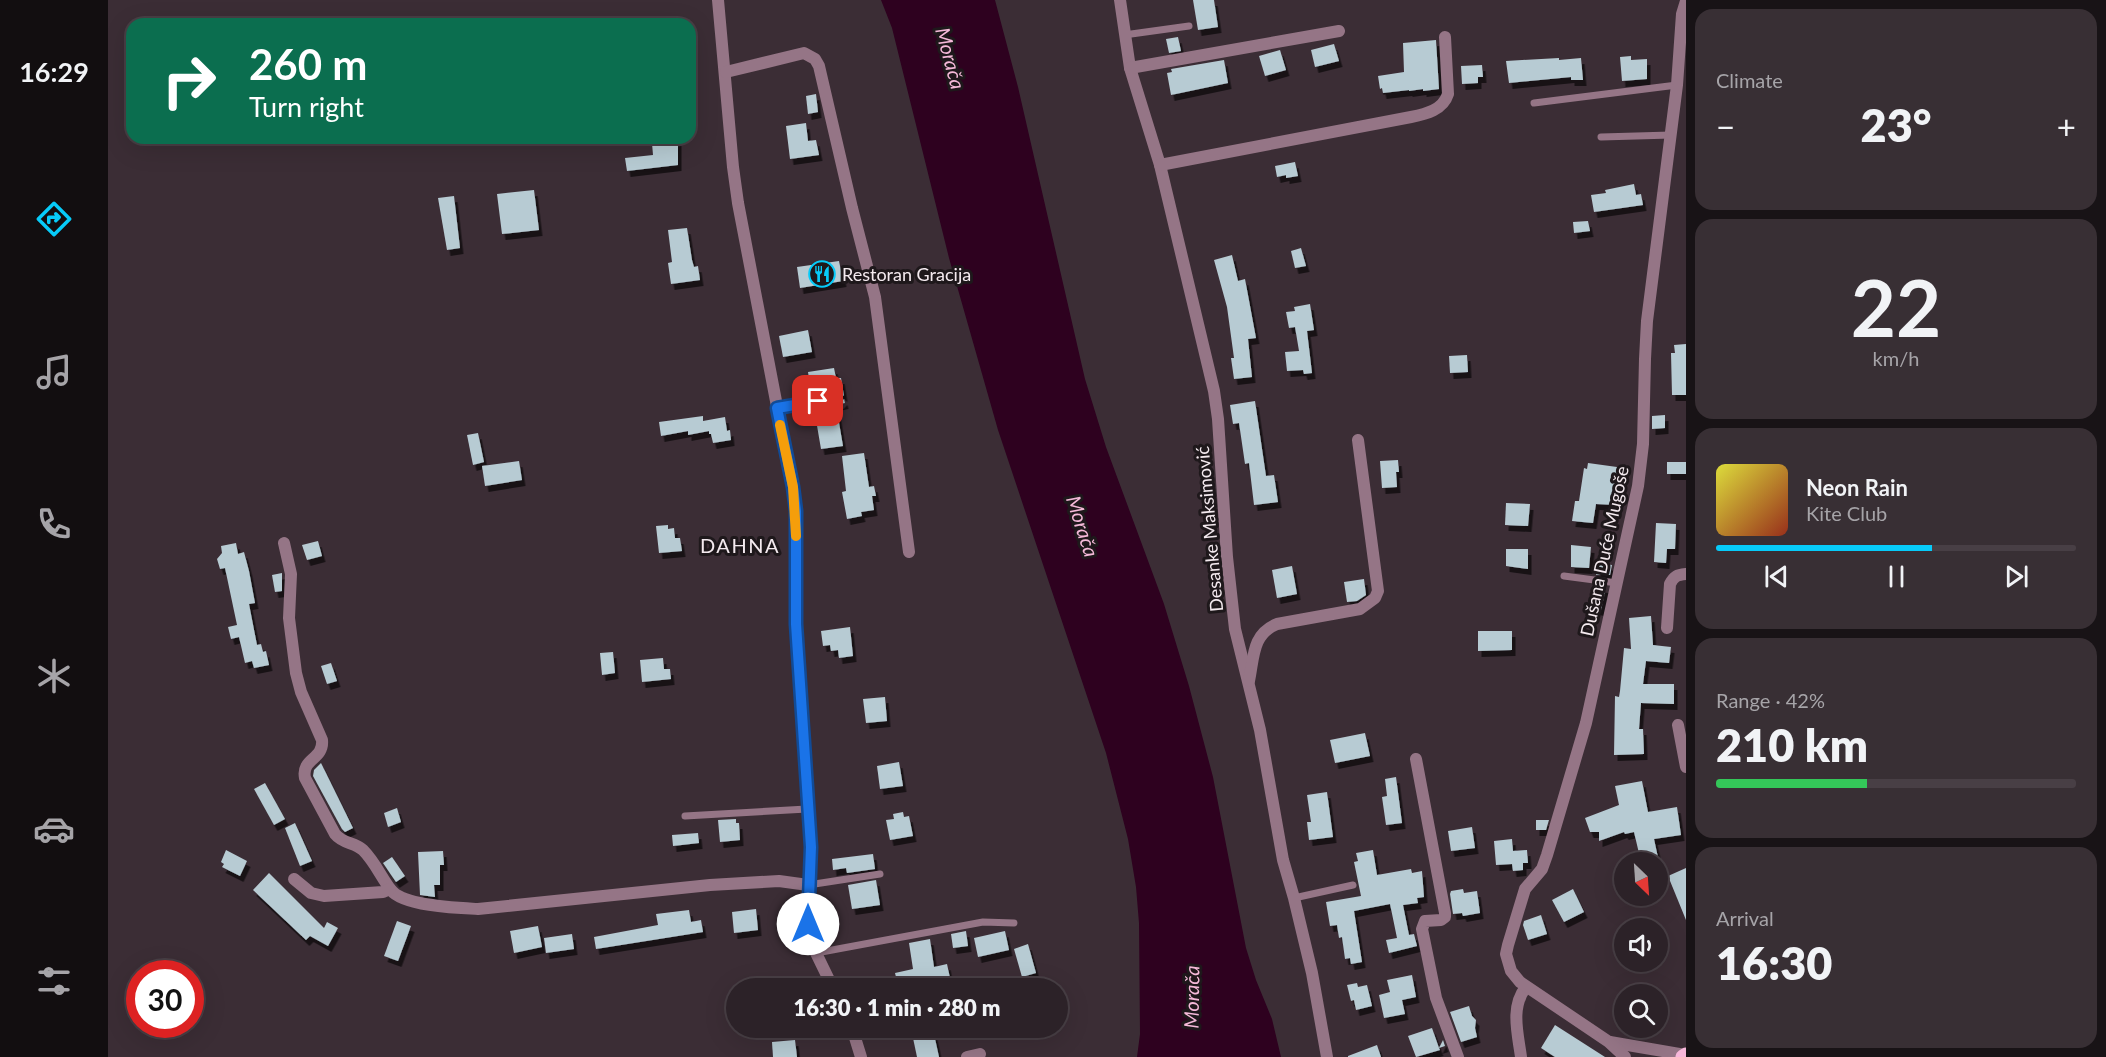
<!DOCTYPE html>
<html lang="en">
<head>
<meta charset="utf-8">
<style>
  :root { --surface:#2c2228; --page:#382f34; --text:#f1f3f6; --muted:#a6a4a8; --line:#483f45; --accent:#07cbf9 }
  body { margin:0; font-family:Lato,sans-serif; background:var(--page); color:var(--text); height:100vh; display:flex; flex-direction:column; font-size:22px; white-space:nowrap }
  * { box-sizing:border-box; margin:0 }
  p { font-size:20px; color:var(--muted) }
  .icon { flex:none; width:33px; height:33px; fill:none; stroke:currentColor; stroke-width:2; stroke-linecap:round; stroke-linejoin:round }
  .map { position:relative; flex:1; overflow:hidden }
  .details { display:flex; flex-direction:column; gap:9px; padding:9px; background:#181316; width:420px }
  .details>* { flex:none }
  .hud { position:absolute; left:18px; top:18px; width:570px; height:126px; border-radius:18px; box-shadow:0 6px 24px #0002,0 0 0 2px var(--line); background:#0b6e4f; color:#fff; overflow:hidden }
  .needle { width:39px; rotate:155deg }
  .controls { position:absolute; left:1506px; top:852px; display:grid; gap:12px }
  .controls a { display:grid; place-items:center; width:54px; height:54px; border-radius:50%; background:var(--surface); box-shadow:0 6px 24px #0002,0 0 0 2px var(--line); font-size:30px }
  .speed { position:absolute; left:18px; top:960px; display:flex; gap:12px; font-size:30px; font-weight:700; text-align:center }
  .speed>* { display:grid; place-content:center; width:78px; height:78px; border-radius:50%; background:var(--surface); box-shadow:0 6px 24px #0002,0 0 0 2px var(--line); line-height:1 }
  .speed .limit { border:9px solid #d22; background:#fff; color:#111 }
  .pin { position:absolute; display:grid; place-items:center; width:51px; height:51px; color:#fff; margin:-26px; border-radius:12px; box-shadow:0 3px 9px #0006 }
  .me { position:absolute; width:66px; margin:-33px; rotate:0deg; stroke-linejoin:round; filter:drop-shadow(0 0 4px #0008) }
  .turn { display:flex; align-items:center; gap:21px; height:126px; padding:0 24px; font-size:27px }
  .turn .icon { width:78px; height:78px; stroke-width:2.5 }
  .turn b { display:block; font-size:42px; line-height:51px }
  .big { font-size:45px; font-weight:800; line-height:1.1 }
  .details .card { flex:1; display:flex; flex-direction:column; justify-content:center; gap:9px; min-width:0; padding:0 21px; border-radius:18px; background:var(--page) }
  .details .dial { align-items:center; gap:0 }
  .dial b { font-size:78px; line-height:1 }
  .song { display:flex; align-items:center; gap:18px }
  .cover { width:72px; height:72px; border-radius:9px; background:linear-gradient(135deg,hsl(60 70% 55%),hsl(10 70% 35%)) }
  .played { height:6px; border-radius:3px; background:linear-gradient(90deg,var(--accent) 60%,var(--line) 60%) }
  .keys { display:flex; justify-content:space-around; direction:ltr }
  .heat { display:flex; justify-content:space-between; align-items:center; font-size:33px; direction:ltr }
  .charge { height:9px; border-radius:4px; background:linear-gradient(90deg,#34c759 42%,var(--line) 0) }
  .trip { position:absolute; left:618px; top:978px; width:342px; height:60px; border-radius:30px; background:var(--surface); box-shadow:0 6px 24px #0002,0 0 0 2px var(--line); font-weight:800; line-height:60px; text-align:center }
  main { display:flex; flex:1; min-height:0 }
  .tab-bar { display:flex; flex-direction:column; width:108px; justify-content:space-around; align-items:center; background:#120e10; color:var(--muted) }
  .tab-bar .icon { width:42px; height:42px }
  .tab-bar .selected { color:var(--accent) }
  .tab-bar b { font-size:27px; color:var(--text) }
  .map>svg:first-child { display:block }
  .water { fill:#2e011f }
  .building { fill:#b7cbd3; filter:url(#shadow) }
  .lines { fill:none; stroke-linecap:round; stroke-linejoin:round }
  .service { stroke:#957586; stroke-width:7 }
  .minor { stroke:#957586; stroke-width:12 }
  .primary { stroke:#f8b7da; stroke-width:15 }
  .route-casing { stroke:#114b97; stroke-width:15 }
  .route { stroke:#1a73e8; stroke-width:10 }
  .slow { stroke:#f59e0b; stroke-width:10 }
  .labels { text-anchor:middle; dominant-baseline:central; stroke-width:6; stroke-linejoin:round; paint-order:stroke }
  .poi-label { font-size:18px; fill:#f4eaef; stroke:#1e181b; text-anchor:start }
  .street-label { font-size:18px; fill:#f4eaef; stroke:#1e181b }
  .water-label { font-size:20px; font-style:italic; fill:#f5b9d9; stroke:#1e181b }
  .neighbourhood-label { font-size:20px; letter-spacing:1.5px; fill:#f4eaef; stroke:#1e181b }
</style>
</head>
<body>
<main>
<nav class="tab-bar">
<b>16:29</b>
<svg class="icon selected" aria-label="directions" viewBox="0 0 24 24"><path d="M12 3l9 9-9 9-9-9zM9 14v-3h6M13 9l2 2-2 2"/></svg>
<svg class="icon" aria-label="music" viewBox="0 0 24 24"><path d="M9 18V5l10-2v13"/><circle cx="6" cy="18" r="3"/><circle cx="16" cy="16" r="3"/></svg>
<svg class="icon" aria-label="phone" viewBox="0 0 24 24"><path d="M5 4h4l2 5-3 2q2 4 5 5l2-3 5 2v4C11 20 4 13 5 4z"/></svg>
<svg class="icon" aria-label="climate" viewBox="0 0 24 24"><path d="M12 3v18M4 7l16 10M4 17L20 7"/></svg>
<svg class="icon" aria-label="car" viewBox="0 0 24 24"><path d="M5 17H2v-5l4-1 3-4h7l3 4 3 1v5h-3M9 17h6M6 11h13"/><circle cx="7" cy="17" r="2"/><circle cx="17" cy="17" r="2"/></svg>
<svg class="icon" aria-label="filters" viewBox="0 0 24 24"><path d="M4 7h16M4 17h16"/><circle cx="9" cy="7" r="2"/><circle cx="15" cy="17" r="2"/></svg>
</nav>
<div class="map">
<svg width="1578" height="1057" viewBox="0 0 1578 1057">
  <defs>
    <filter id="shadow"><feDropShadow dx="3.5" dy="6" stdDeviation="0" flood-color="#0009"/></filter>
  </defs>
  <rect width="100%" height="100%" fill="#3b2d35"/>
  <!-- water -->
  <path class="water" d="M773,0H887L910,87L977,379L998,447L1056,604L1081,686L1105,777L1138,948L1148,980L1164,1019L1173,1057H1029L1032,1034L1031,923L1028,887L1020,839L998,753L890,430L841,258L784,28Z"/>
  <!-- building -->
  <g class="building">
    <path d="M1085,0H1106L1110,27L1090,30Z"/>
    <path d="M1070,37L1073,51L1061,53L1058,39Z"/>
    <path d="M1328,40L1331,89L1315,91V89L1301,91V90L1275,93L1274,88L1272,89L1270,76L1296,72L1295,43Z"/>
    <path d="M1226,44L1231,61L1207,67L1203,50Z"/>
    <path d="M1172,50L1178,70L1157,76L1151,56Z"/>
    <path d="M1523,56V60L1539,59V79L1514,81L1512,57Z"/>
    <path d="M1451,58V60L1473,58L1475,80H1463V77L1401,83L1398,61Z"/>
    <path d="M1116,60L1120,83L1063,95L1059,73L1064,72L1063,69Z"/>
    <path d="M1374,65L1375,77H1370V83L1354,84L1353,66Z"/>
    <path d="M708,94L710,112L700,114L698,96Z"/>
    <path d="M698,123L700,141L708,140L711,155L682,159L678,126Z"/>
    <path d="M570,140V165L519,171L517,158L545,155L544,143Z"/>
    <path d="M1187,162L1190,176L1178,178V175L1169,177L1167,166Z"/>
    <path d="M1526,184L1528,195L1533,194L1535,205L1486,212L1483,195L1498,193L1497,190Z"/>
    <path d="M426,190L431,230L394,234L389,194Z"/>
    <path d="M346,196L352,248L339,250L330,198Z"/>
    <path d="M1480,221L1482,231L1466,233L1465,222Z"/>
    <path d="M579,228L584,260L586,267L590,266L592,280L563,284L560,263L564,262L560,230Z"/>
    <path d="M1193,248L1198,266L1187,268L1183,251Z"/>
    <path d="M1124,255L1130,281L1137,279L1148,338L1140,339L1144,377L1126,379L1123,358H1126L1119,307L1106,260Z"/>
    <path d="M731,261L735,281L692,288L689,267Z"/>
    <path d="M1202,304L1206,330L1199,331L1204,373L1196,374L1195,370L1179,371L1177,352L1191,351L1187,327L1181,328L1178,312L1187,311L1186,307Z"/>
    <path d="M700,330L704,352L675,357L671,336Z"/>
    <path d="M1578,344V395H1564L1563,353H1567L1566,345Z"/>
    <path d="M1359,355L1360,372L1342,373L1341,356Z"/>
    <path d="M726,368L728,378H733L736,396L731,392L712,395L711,383L702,385L700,372Z"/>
    <path d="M736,399L737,403L728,405L735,446L713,449L707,414L715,413L714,406L732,403Z"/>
    <path d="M1147,401L1158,476L1166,475L1170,502L1146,505L1141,463L1137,464L1131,423L1125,424L1122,405Z"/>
    <path d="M1557,415V428L1544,429V416Z"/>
    <path d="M595,416V421L617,417L619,431L622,430L623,440L605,443L603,434H601V431L580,435V431L553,436L551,422Z"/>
    <path d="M370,433L376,462L365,465L359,435Z"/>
    <path d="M756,453L761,487L766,486L768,496H764L766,510L753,512L754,516L739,519L734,492L738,491L734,456Z"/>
    <path d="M1290,460L1291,472H1288L1289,487L1274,488L1272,461Z"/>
    <path d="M411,461L414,480L377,486L374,466Z"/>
    <rect x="1559" y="462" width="19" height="12"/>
    <path d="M1480,463L1509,467V474H1511L1507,505L1488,504L1485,523L1464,521L1467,501H1471L1476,468L1479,469Z"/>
    <path d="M1398,503L1422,504L1420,526L1397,525Z"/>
    <path d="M1548,523L1568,524L1567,549H1559L1558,563L1546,562Z"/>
    <path d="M560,525V529L566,528L567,538H572L574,551L551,553L548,526Z"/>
    <path d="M210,541L214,556L199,560L194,545Z"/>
    <path d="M128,543L130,554L136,552L141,571L147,603L141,604L149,645L153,644L155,652L158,651L161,665L146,668L144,661L137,663L131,637L123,639L120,627L129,625L117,568L112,569L109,559L114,553L113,546Z"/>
    <path d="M1463,545L1483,547L1481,568L1463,567Z"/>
    <path d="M1398,549H1420V569L1398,566Z"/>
    <path d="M1490,563L1504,565L1502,575H1488Z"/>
    <path d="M1184,566L1189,594L1169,598L1164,570Z"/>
    <path d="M174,573V591L167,592L164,575Z"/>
    <path d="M1256,579L1258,595L1249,601L1239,602L1236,582Z"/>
    <path d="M1486,586L1498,587L1493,610L1482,608Z"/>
    <path d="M1543,616L1545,645L1563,647L1561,663L1538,661L1535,684H1566V704L1533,703L1531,729H1535L1536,754L1506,755L1507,696L1511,697L1512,691L1516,648L1523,649L1521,618Z"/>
    <path d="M742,627L745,656L731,658L730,650L723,651L722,645L715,646L713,631Z"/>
    <path d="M1370,631H1404V650L1370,651Z"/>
    <path d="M505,652L507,673L494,675L492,653Z"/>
    <path d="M555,658L556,669H562L563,679L534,682L532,660Z"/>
    <path d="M223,663L229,681L219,684L213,666Z"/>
    <path d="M777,697L779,721L758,723L755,699Z"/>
    <path d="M1257,733L1262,756L1227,763L1222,740Z"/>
    <path d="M791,762L795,786L772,789L769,766Z"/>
    <path d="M213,763L245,828L237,832L234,829L205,776L206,770Z"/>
    <path d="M1288,777L1294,823L1278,825L1274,797L1279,796L1277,779Z"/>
    <path d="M1534,781L1540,812L1569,807L1573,835L1546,839L1551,862H1533L1526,832L1517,834L1516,832L1491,841V832H1482L1477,818L1511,805L1507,786Z"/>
    <path d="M157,783L177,819L166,825L146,789Z"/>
    <path d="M1219,792L1225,837L1201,840L1199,822H1203L1199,795Z"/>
    <path d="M289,808L293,822L280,827L276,813Z"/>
    <path d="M795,812L796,817L801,816L805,836L782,840L778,820L786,819L785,814Z"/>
    <path d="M628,819V823H631L632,840L612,842L610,820Z"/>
    <path d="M1428,820H1441L1438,830H1428Z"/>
    <path d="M187,823L204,861L192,866L177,828Z"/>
    <path d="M1364,827L1367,848L1343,851L1340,831Z"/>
    <path d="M590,833L591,843L565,846L564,835Z"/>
    <path d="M1404,839L1405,851L1419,850L1420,863H1415V870L1405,871L1404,864L1388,865L1386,841Z"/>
    <path d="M118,850L139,861L132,876L114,867L116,864L113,862Z"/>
    <path d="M1265,850L1269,875L1303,869L1304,873L1314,871L1316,897L1309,898L1310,903L1295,905L1301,935L1306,934L1309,946L1281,953L1278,940L1289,938L1282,904L1246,911L1254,962L1243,964L1242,958L1237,959L1234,937L1231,938L1229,925L1222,926L1218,902L1253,896L1246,862L1250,861L1248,853Z"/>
    <path d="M335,851L336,865H332V885H326L327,897L312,895L310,852Z"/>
    <path d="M765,854L767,869L739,873L738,868L725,870L724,859Z"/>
    <path d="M284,857L297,876L288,882L275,863Z"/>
    <path d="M1578,868V920L1560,876Z"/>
    <path d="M161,873L216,928L219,922L230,928L220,946L202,936L198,940L145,890Z"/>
    <path d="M768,880L772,905L744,909L740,885Z"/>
    <path d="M1355,889L1356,893L1369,891L1372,913L1355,916L1354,913L1345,914L1342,894L1343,891Z"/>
    <path d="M1465,889L1476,912L1456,922L1444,900Z"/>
    <path d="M648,909L650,930L626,933L624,912Z"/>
    <path d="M581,910L583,922L593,920L595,932L488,949L486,937L550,925L548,914Z"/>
    <path d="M1433,915L1439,934L1420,940L1415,925L1416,921Z"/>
    <path d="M289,921L303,926L290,961L276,956Z"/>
    <path d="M430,926L434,947L406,953L402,931Z"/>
    <path d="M858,931L860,946L845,948L843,934Z"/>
    <path d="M897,931L901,950L870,957L866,938Z"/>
    <path d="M464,934L466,949L438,953L436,938Z"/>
    <path d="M822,939L826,967L839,964L842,978L837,980L838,988H817L815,979L790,985L787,973L805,969L801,943Z"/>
    <path d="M920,944L928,973L914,977L906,949Z"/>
    <path d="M1304,975L1308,997L1294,1000L1297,1014L1276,1018L1271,995L1282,992L1279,980Z"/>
    <path d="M1249,983L1250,987L1259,985L1264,1006L1248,1010L1246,1000L1243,1001L1239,985Z"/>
    <path d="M1361,1006L1364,1016L1368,1020L1367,1028L1369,1037L1353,1042L1342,1012Z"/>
    <path d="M1447,1025L1497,1057H1447L1433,1048Z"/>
    <path d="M1324,1028L1331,1048L1335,1040L1337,1046L1331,1048L1332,1050L1308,1057L1300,1036Z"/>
    <path d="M826,1034L831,1057H809L805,1038Z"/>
    <path d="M687,1040L689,1057H665L664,1042Z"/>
    <path d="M1269,1045L1273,1057H1240V1056Z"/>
  </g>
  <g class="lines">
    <!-- service -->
    <g class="service">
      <path d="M1016,35L1081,26"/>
      <path d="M1426,103L1569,85"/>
      <path d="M1493,137L1563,135"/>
      <path d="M669,408L731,398"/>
      <path d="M1456,576L1509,583"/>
      <path d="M577,816L699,809"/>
      <path d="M700,885L772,874"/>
      <path d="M1186,898L1245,885"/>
      <path d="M708,953L875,922L906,923"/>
    </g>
    <!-- minor -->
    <g class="minor">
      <path d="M610,0L625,167L630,203L687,500L688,624L703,847L700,924L708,953L725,988"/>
      <path d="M1012,0L1022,68L1052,165L1106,391L1110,419L1119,557L1127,629L1152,730L1175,860L1186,898L1204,973L1219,1057"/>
      <path d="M1022,68L1231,31"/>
      <path d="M618,72L696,53L707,59L711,66L744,208L767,297L801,552"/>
      <path d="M1052,165L1303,117C1318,114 1335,110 1340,94L1337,37"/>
      <path d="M176,543L183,574L181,618L188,673L193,692L214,740C216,760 193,758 197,778L227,834C235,844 246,842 255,850C267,862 273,877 283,890C295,906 350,908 370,909L602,885L671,881L700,885"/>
      <path d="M1559,628L1562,584C1566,576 1569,575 1578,574"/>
      <path d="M1141,681C1146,657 1144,634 1169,624L1252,609L1267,598L1270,591L1250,440"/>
      <path d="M1570,725L1578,767"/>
      <path d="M1308,759L1337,913V917L1333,920L1317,921L1314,929L1328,998L1350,1057"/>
      <path d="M186,879L203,893L216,896L275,892L282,889"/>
      <path d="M744,1028L753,1057"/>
      <path d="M1502,1042L1578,1055"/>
      <path d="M859,1057L872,1054"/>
      <path d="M1413,1057C1410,1034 1402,1007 1418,987"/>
      <path d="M1517,1057L1501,1042L1412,982L1403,971L1398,954L1400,945L1417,889L1434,869L1439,855L1478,723L1530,486L1535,444L1537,359L1539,321L1569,85L1574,14L1578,1"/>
    </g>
    <!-- primary -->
    <path class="primary" d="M1575,1057L1578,1055"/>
  </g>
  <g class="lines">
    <!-- route casing -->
    <g class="route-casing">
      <path id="route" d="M700,924L703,847L688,624V511L685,487L669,408L710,401"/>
    </g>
    <!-- route -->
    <use href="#route" class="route"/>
    <!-- slow -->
    <path class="slow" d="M672,425L685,487L688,536"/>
  </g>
  <!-- icons -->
  <defs>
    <g id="restaurant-ring" transform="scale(1.35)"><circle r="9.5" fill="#1e181b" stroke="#07cbf9" stroke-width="1.5"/><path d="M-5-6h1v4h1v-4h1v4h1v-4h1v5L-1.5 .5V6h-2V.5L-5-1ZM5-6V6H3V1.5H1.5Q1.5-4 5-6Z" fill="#07cbf9"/></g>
  </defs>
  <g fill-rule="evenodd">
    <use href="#restaurant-ring" x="714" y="274"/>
  </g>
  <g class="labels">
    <!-- poi labels -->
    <g class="poi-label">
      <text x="734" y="274">Restoran Gracija</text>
    </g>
    <!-- street labels -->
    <g class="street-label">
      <text transform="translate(1101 529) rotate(-95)">Desanke Maksimović</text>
      <text transform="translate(1496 551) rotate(-78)">Dušana Duće Mugoše</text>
    </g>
    <!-- water labels -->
    <g class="water-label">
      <text transform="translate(843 58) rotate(75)">Morača</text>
      <text transform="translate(975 526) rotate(72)">Morača</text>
      <text transform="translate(1083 997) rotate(-89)">Morača</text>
    </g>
    <!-- neighbourhood labels -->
    <g class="neighbourhood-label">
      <text x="632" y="545">DAHNA</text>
    </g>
  </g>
</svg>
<div class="controls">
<a><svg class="needle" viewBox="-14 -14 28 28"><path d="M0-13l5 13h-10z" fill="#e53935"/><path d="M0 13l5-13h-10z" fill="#a6a4a8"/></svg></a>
<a><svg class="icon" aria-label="sound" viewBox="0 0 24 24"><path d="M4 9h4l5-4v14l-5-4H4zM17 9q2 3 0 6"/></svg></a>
<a><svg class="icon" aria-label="search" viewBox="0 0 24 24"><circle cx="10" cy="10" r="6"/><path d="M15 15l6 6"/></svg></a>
</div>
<div class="speed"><div class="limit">30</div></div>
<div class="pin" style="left:710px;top:401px;background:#d93025"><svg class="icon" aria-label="arrive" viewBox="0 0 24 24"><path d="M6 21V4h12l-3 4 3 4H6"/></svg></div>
<svg class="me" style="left:700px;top:924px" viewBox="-20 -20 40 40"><circle r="19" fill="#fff"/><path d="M0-13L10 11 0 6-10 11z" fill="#1a73e8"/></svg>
<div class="trip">16:30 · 1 min · 280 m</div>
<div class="hud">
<div class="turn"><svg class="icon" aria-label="right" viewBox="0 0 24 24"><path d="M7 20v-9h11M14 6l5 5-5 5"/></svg><div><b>260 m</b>Turn right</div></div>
</div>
</div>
<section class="details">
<div class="card"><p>Climate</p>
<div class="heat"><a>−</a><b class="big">23°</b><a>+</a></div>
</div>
<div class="card dial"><b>22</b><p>km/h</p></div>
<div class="card">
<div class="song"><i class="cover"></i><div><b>Neon Rain</b><p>Kite Club</p></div></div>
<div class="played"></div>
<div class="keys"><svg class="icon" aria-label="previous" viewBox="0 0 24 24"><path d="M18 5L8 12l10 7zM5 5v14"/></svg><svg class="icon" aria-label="pause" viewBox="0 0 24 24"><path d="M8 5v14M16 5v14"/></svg><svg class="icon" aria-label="next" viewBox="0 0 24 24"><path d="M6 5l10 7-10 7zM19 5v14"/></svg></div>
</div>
<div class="card"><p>Range · 42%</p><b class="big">210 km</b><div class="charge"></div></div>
<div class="card"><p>Arrival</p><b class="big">16:30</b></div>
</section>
</main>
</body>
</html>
